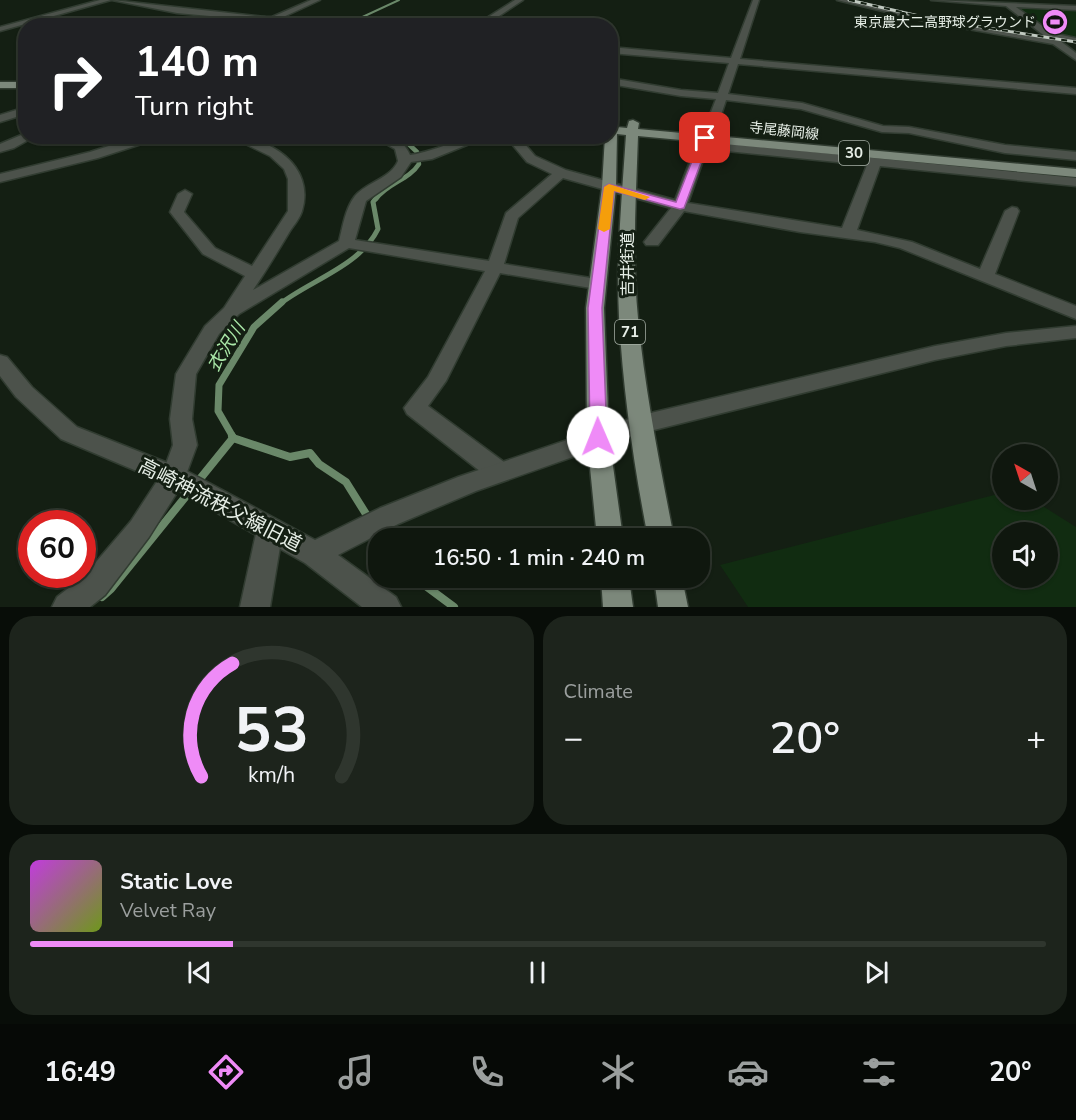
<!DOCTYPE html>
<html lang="en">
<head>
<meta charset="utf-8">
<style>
  :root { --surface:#0f170e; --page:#1d241c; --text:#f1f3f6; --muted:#9b9f9e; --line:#2f362e; --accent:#ef8bf7 }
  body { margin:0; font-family:"Nunito Sans","Noto Sans JP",sans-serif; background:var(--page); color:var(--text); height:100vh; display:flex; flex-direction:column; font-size:22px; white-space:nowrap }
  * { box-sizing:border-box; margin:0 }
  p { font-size:20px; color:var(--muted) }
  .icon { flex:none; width:33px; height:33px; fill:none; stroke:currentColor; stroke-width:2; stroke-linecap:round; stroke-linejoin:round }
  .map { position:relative; height:607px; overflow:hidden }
  .drawer { display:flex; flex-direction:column; gap:9px; padding:9px; background:#080d08; flex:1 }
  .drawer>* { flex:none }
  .hud { position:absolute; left:18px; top:18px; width:600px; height:126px; border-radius:24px; box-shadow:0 2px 4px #0004,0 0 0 2px var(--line); background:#202124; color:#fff; overflow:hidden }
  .needle { width:39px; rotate:321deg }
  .controls { position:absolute; left:992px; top:444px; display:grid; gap:12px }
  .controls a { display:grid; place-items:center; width:66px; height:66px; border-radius:50%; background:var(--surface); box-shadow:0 2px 4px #0004,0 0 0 2px var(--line); font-size:30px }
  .speed { position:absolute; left:18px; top:510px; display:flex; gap:12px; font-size:30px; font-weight:700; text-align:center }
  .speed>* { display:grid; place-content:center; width:78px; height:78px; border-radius:50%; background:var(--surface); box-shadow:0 2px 4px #0004,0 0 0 2px var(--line); line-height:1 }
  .speed .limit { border:9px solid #d22; background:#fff; color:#111 }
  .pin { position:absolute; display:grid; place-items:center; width:51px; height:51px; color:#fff; margin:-26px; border-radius:12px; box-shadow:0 3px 9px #0006 }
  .me { position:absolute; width:66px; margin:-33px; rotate:359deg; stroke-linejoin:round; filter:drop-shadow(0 0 4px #0008) }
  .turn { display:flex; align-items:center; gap:21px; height:126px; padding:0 18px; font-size:27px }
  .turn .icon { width:78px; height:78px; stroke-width:2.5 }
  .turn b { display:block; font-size:42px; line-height:51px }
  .big { font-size:45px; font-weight:600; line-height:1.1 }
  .drawer .widget { flex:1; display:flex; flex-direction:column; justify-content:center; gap:9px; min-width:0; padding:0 21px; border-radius:24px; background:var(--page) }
  .drawer .dial { align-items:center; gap:0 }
  .dial svg { height:156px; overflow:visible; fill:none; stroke:var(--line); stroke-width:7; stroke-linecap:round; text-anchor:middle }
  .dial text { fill:var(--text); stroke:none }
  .song { display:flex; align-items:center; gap:18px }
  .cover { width:72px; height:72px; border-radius:9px; background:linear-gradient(135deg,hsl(290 70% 55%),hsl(80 70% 35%)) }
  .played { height:6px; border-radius:3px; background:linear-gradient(90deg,var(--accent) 20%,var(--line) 20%) }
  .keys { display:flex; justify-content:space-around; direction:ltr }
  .heat { display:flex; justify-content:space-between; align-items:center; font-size:33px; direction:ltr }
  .drawer .tiles { flex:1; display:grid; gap:9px; grid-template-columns:1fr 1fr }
  .widget:last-child { grid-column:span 2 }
  .trip { position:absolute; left:368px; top:528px; width:342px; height:60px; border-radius:24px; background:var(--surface); box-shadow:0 2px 4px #0004,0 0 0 2px var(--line); font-weight:600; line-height:60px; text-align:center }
  .tab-bar { display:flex; height:96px; justify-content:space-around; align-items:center; background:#060906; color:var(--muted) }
  .tab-bar .icon { width:42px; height:42px }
  .tab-bar .selected { color:var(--accent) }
  .tab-bar b { font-size:27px; color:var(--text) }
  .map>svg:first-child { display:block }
  .green { fill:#112c11; fill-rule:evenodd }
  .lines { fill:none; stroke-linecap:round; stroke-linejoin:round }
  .stream-far4 { stroke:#6a8869; stroke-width:2 }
  .stream-far3 { stroke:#6a8869; stroke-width:4.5 }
  .stream-far2 { stroke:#6a8869; stroke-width:5 }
  .stream-far1 { stroke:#6a8869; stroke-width:7 }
  .stream { stroke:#6a8869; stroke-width:8 }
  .minor-casing { stroke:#313c31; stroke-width:3 }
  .tertiary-casing { stroke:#313c31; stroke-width:3 }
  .primary-casing { stroke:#313c31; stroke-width:3 }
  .minor { fill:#4c524b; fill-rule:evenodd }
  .tertiary { fill:#4c524b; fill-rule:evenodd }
  .primary { fill:#7c887b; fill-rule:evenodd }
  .rail-casing { stroke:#c0c9c0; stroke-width:3 }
  .rail { stroke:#141f13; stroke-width:2; stroke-dasharray:6; stroke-linecap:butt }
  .route { fill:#ef8bf7; stroke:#9b5aa1; stroke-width:1.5 }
  .slow { fill:#f59e0b }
  .labels { text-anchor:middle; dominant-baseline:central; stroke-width:6; stroke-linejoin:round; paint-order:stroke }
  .far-poi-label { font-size:14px; fill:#e6eee6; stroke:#141f13; text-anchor:end }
  .far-street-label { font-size:14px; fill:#e6eee6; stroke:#141f13 }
  .shield { fill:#141f13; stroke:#a7b0a7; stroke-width:1.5 }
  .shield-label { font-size:15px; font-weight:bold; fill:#e6eee6 }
  .street-label { font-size:16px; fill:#e6eee6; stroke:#141f13 }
  .water-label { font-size:18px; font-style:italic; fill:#abe9a9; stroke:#141f13 }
  .near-street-label { font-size:20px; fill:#e6eee6; stroke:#141f13 }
</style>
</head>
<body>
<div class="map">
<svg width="1076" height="607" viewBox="0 0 1076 607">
  <rect width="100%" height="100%" fill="#141f13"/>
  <!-- green -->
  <g class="green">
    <path d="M1012,5L1076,8V39L1056,36Z"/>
    <path d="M1002,493V500H1033L1076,527V607H748L720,565ZM1002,532H1047V578H1002Z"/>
  </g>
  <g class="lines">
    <!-- stream-far4 -->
    <path class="stream-far4" d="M343,26L399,0"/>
    <!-- stream-far3 -->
    <path class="stream-far3" d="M376,199C387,183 409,180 419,164L417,152L400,136"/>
    <!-- stream-far2 -->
    <path class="stream-far2" d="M280,304C311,280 360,266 378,229L373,202L377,197"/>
    <!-- stream-far1 -->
    <path class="stream-far1" d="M233,437L218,411L219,385L254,327L282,302"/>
    <!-- stream -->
    <g class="stream">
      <path d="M232,436L233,438"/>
      <path d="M233,438L290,457L310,453L319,464L346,482L381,538"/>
      <path d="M415,578L454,607"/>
      <path d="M102,597L111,589L233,438"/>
    </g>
    <!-- minor casing -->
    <g class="minor-casing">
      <g id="minor">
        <path d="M100,0H111L0,31V27Z"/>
        <path d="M311,0H320L281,18L339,26C315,26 292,22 269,22C261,22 254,26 245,26L262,17H272Z"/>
        <path d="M515,0H523L484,26H474Z"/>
        <path d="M753,0H759L740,59L1076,88V94L738,64L728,94L802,103L883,126L909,127L1005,145L1076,152V160L1005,153L909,133L882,132L801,109L726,100L716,130L710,133L704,130L716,99L681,96L610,84V78L681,90L718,93L729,63L610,53V47L731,58Z"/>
        <path d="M837,0H849L928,18L1059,40L1076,53V60L1053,44L928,22Z"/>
        <path d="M931,0L1076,6V10L1016,7L1052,33L1076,38V42L1046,37L1006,6Z"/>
        <path d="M26,107V114L0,122V115Z"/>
        <path d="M26,133V136H32L30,139L14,148L0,152V144Z"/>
        <path d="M705,134L711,138L710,142L1076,178V186L880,166L857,230L912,242L980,269L1005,211L1012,207L1017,208L1019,211L995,274L1076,306V319L900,248L875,242L800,232L684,211L658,245H646L644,242L671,208L563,178L518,218L504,264L597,279L603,280L606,284L603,288L597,289L500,273L446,381L428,406L508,465L511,472L508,479L499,482L490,479L407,414L404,408L428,377L485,271L349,248L239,314L219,334L196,374L192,419L197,445L183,483L149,537L105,595L90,607H52L57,597L85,575L131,521L163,472L173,445L170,419L176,374L205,326L224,308L245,276L203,254L170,212L178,194L185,190L192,194L184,212L215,248L252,266L288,211V179L284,169L270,156L229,136C268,136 316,165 302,211C300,218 294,225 290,231C278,251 266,271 253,290L339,241C343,226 345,209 355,196C367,182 390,179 398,161L395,149L372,136C390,136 402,137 410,155C438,151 461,136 489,136L432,159L411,162L401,177L366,201L355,240L489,261L506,213L552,174L527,162L505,136H518L535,156L566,170L675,200L699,138ZM707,149L867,165L842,228L688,203Z"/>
        <path d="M140,136H166L98,158L0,182V174L90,152Z"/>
        <path d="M270,517L279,521L283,529L270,607H240L257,529L261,521Z"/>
      </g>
    </g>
    <!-- tertiary casing -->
    <g class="tertiary-casing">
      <g id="tertiary">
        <path d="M112,0L265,17L269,19L265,21L177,13Z"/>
        <path d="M1076,326V338L1006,346L935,360L638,434L476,491L398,524L338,555L396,597L401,607H362L305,563L165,483L61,439L16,397L0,376V355L7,357L32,387L77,427L183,469L315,540L380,508L458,477L638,416L935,346L1006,333Z"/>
      </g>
    </g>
    <!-- primary casing -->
    <g class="primary-casing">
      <g id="primary">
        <rect x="0" y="82" width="26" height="6"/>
        <path d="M610,118L616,119L617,127L627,128L629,121L633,120L639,123L638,129L1076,169V177L638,136C636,196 632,258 638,318C645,392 660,465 674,538H648C634,466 623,391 619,317C616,257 622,195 626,135L617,134L616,187L604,308L609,437L623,538H597L587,437L586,308L602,187L605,136H610Z"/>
        <path d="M601,578H629L633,607H603Z"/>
        <path d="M654,578H682L688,607H658Z"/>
      </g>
    </g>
    <!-- minor -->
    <use href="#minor" class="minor"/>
    <!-- tertiary -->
    <use href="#tertiary" class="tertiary"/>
    <!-- primary -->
    <use href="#primary" class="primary"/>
    <!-- rail casing -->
    <g class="rail-casing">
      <path id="rail" d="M849,0L932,19L1076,42"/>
    </g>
    <!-- rail -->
    <use href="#rail" class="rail"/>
  </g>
  <!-- route -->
  <path class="route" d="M705,135L710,138L684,208L680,209L614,191L602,308L607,437L604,442L598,444L592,442L590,437L588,308L604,187L609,184L676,202L701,138Z"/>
  <!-- slow -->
  <path class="slow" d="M609,184L650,197L645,200L614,191L610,229L604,232L598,229L604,187Z"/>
  <!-- icons -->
  <defs>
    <g id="stadium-disc" transform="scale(1.35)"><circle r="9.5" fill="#ef8bf7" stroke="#141f13"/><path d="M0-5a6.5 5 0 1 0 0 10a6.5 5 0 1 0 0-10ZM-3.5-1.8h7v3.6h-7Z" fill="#111"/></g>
  </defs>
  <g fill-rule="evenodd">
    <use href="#stadium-disc" x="1055" y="22"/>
  </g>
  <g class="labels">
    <!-- far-poi labels -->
    <g class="far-poi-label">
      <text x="1036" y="22">東京農大二高野球グラウンド</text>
    </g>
    <!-- far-street labels -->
    <g class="far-street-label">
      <text transform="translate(784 131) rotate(6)">寺尾藤岡線</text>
    </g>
    <!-- shield labels -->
    <g class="shield">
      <rect x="839" y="141" width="30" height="24" rx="4.5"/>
      <rect x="615" y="320" width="30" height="24" rx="4.5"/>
    </g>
    <g class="shield-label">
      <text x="854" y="153">30</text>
      <text x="630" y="332">71</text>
    </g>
    <!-- street labels -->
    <g class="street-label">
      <text transform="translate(628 264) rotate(-90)">吉井街道</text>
    </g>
    <!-- water labels -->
    <g class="water-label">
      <text transform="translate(226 347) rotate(-58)">衣沢川</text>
    </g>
    <!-- near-street labels -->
    <g class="near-street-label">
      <text transform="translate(220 505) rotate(27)">高崎神流秩父線旧道</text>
    </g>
  </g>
</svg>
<div class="controls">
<a><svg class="needle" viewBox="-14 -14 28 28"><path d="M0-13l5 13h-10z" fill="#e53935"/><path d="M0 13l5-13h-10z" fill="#9b9f9e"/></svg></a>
<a><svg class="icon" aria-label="sound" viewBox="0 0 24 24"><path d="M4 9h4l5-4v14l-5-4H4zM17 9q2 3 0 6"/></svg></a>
</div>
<div class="speed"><div class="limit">60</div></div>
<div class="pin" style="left:705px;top:138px;background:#d93025"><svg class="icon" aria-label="arrive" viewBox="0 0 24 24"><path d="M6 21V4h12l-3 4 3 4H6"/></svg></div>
<svg class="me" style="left:598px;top:437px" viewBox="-20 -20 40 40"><circle r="19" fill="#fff"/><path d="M0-13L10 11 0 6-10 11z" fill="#ef8bf7"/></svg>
<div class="trip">16:50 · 1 min · 240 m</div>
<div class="hud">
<div class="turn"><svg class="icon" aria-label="right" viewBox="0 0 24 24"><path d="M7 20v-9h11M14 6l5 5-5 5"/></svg><div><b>140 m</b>Turn right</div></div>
</div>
</div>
<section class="drawer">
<div class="tiles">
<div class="widget dial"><svg viewBox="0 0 100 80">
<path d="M14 69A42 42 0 1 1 86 69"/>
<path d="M14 69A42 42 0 0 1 30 11" stroke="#ef8bf7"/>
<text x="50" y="56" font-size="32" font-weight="700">53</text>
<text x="50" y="72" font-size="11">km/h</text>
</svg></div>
<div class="widget"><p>Climate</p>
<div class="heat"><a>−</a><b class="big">20°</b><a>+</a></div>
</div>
<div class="widget">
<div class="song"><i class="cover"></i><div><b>Static Love</b><p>Velvet Ray</p></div></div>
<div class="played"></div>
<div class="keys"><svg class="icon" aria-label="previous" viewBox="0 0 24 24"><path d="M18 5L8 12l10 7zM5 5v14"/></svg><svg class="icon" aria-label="pause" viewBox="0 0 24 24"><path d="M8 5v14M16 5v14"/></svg><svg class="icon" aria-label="next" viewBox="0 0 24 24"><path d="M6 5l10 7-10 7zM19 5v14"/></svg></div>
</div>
</div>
</section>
<nav class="tab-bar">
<b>16:49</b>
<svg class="icon selected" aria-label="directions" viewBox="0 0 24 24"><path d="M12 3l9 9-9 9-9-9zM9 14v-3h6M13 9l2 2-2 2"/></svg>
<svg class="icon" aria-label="music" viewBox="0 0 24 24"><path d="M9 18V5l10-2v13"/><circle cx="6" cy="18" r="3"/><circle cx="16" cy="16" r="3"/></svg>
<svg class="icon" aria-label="phone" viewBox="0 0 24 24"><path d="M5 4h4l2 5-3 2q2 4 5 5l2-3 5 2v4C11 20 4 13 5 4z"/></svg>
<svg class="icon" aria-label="climate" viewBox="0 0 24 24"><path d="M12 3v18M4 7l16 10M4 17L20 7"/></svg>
<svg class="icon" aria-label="car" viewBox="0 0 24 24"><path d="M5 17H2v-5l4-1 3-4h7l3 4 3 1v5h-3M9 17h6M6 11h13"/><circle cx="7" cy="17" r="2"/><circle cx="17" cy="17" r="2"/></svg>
<svg class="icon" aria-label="filters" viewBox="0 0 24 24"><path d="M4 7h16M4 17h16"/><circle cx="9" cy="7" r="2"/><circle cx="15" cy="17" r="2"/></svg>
<b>20°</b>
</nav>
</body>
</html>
